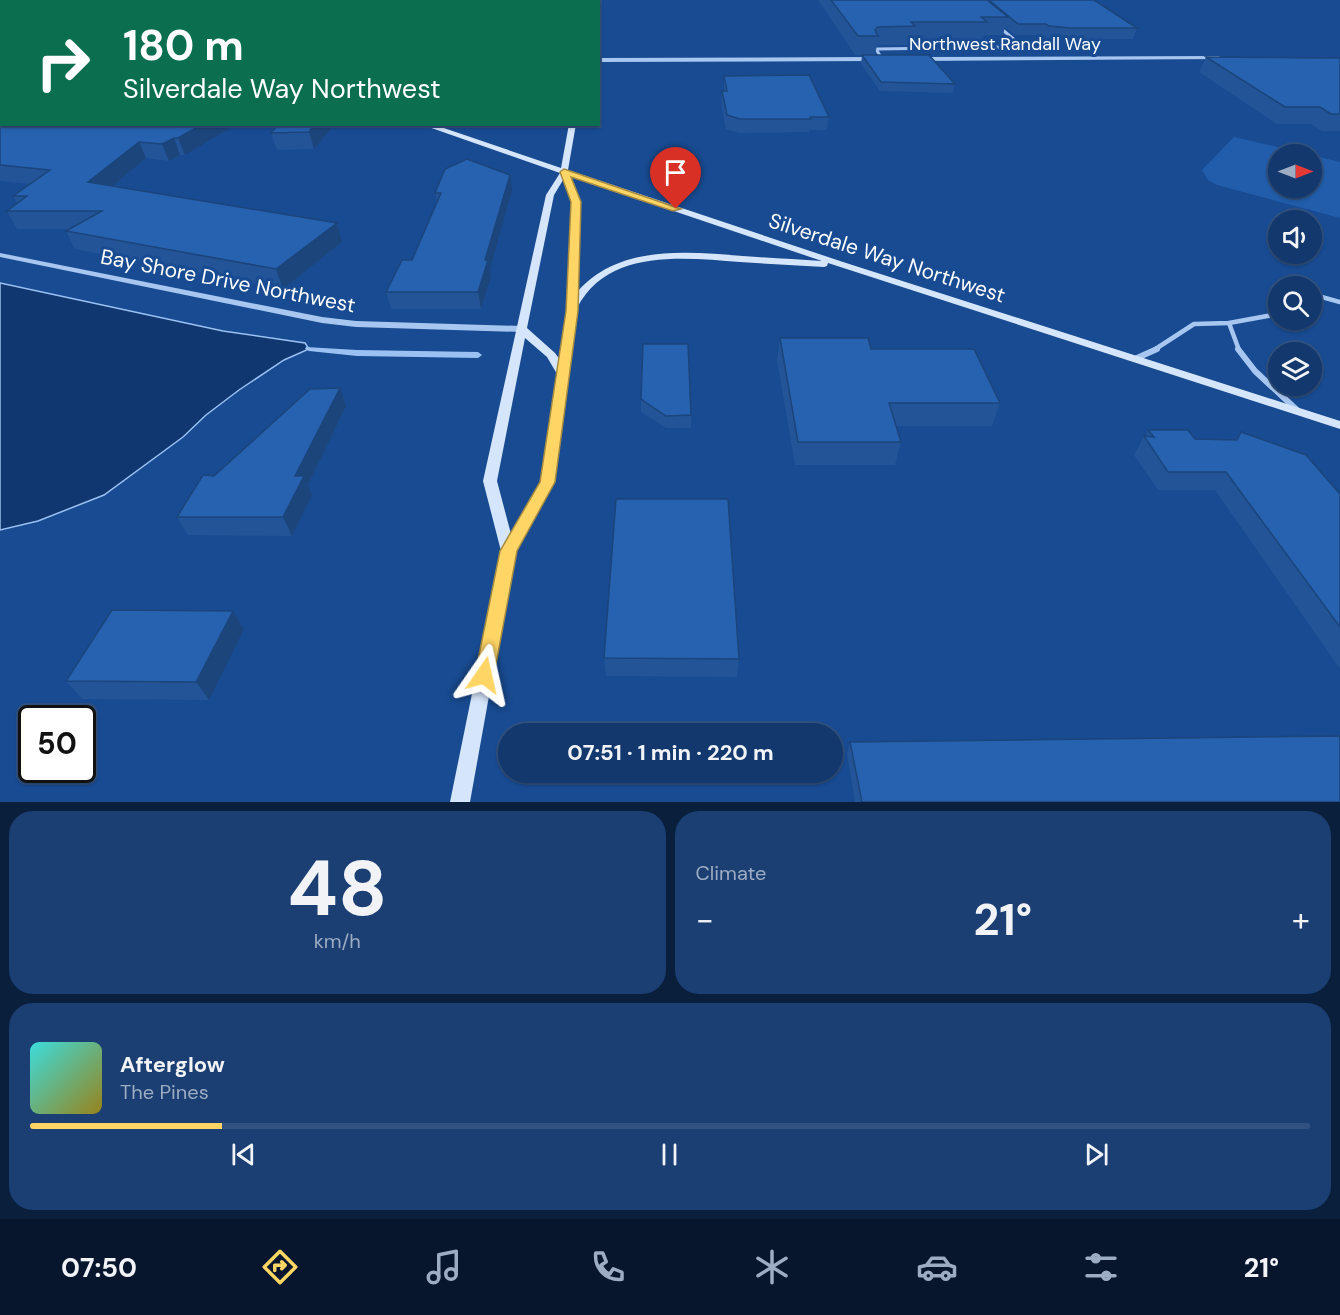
<!DOCTYPE html>
<html lang="en">
<head>
<meta charset="utf-8">
<style>
  :root { --surface:#12386e; --page:#1b3f73; --text:#f1f3f6; --muted:#9cacc2; --line:#315281; --accent:#ffd666 }
  body { margin:0; font-family:"DM Sans",sans-serif; background:var(--page); color:var(--text); height:100vh; display:flex; flex-direction:column; font-size:22px; white-space:nowrap }
  * { box-sizing:border-box; margin:0 }
  p { font-size:20px; color:var(--muted) }
  .icon { flex:none; width:33px; height:33px; fill:none; stroke:currentColor; stroke-width:2; stroke-linecap:round; stroke-linejoin:round }
  .map { position:relative; height:802px; overflow:hidden }
  .panel { display:flex; flex-direction:column; gap:9px; padding:9px; background:#0a1f3c; flex:1 }
  .panel>* { flex:none }
  .guide { position:absolute; left:0px; top:0px; width:600px; height:126px; box-shadow:0 2px 4px #0004,0 0 0 2px var(--line); background:#0b6e4f; color:#fff; overflow:hidden }
  .needle { width:39px; rotate:90deg }
  .controls { position:absolute; left:1268px; top:144px; display:grid; gap:12px }
  .controls a { display:grid; place-items:center; width:54px; height:54px; border-radius:50%; background:var(--surface); box-shadow:0 2px 4px #0004,0 0 0 2px var(--line); font-size:30px }
  .speed { position:absolute; left:18px; top:705px; display:flex; gap:12px; font-size:30px; font-weight:700; text-align:center }
  .speed>* { display:grid; place-content:center; width:78px; height:78px; border-radius:50%; background:var(--surface); box-shadow:0 2px 4px #0004,0 0 0 2px var(--line); line-height:1 }
  .speed .limit { border:3px solid #111; border-radius:9px; background:#fff; color:#111 }
  .pin { position:absolute; display:grid; place-items:center; width:51px; height:51px; color:#fff; margin:-62px -26px; border-radius:50% 50% 50% 0; rotate:-45deg; box-shadow:0 0 6px #0007 }
  .pin .icon { rotate:45deg }
  .me { position:absolute; width:66px; margin:-33px; rotate:11deg; stroke-linejoin:round; filter:drop-shadow(0 0 4px #0008) }
  .turn { display:flex; align-items:center; gap:21px; height:126px; padding:0 24px; font-size:27px }
  .turn .icon { width:78px; height:78px; stroke-width:2.5 }
  .turn b { display:block; font-size:42px; line-height:51px }
  .big { font-size:45px; font-weight:700; line-height:1.1 }
  .panel .card { flex:1; display:flex; flex-direction:column; justify-content:center; gap:9px; min-width:0; padding:0 21px; border-radius:24px; background:var(--page) }
  .panel .dial { align-items:center; gap:0 }
  .dial b { font-size:78px; line-height:1 }
  .song { display:flex; align-items:center; gap:18px }
  .cover { width:72px; height:72px; border-radius:9px; background:linear-gradient(135deg,hsl(180 70% 55%),hsl(50 70% 35%)) }
  .played { height:6px; border-radius:3px; background:linear-gradient(90deg,var(--accent) 15%,var(--line) 15%) }
  .keys { display:flex; justify-content:space-around; direction:ltr }
  .heat { display:flex; justify-content:space-between; align-items:center; font-size:33px; direction:ltr }
  .panel .tiles { flex:1; display:grid; gap:9px; grid-template-columns:1fr 1fr }
  .card:last-child { grid-column:span 2 }
  .trip { position:absolute; left:498px; top:723px; width:345px; height:60px; border-radius:30px; background:var(--surface); box-shadow:0 2px 4px #0004,0 0 0 2px var(--line); font-weight:700; line-height:60px; text-align:center }
  .tabs { display:flex; height:96px; justify-content:space-around; align-items:center; background:#07162c; color:var(--muted) }
  .tabs .icon { width:42px; height:42px }
  .tabs .selected { color:var(--accent) }
  .tabs b { font-size:27px; color:var(--text) }
  .map>svg:first-child { display:block }
  .green { fill:#215dab }
  .water { fill:#10376f; stroke:#9ac1f2; stroke-width:1.5 }
  .lines { fill:none; stroke-linecap:round; stroke-linejoin:round }
  .stream { fill:#9ac1f2; fill-rule:evenodd }
  .minor-far2 { stroke:#a8c7f0; stroke-width:3 }
  .minor-far1 { stroke:#a8c7f0; stroke-width:4.5 }
  .minor { stroke:#a8c7f0; stroke-width:6 }
  .tertiary { fill:#a8c7f0; fill-rule:evenodd }
  .secondary { fill:#d5e5fb; fill-rule:evenodd }
  .wall { fill:#225497 }
  .shaded-wall { fill:#1b457b }
  .building { fill:#2762b0; stroke:#1b457b; stroke-width:1.5 }
  .route { fill:#ffd666; stroke:#a68b42; stroke-width:1.5 }
  .labels { text-anchor:middle; dominant-baseline:central; stroke-width:6; stroke-linejoin:round; paint-order:stroke }
  .far-street-label { font-size:18px; fill:#fff; stroke:#184b92 }
  .street-label { font-size:21px; fill:#fff; stroke:#184b92 }
</style>
</head>
<body>
<div class="map">
<svg width="1340" height="802" viewBox="0 0 1340 802">
  <rect width="100%" height="100%" fill="#184b92"/>
  <!-- green -->
  <path class="green" d="M1234,137L1308,154H1278V188H1311V155L1340,162V218L1217,185L1208,180L1202,170Z"/>
  <!-- water -->
  <path class="water" d="M0,283L223,331L305,343L309,349L284,360L239,390L206,415L183,437L104,495L38,521L0,530Z"/>
  <g class="lines">
    <!-- stream -->
    <path class="stream" d="M306,347L357,350L478,352L482,355L478,358L357,356L309,351L305,349Z"/>
    <!-- minor-far2 -->
    <path class="minor-far2" d="M882,59L876,49L1023,47L998,26"/>
    <!-- minor-far1 -->
    <g class="minor-far1">
      <path d="M1311,294L1340,302"/>
      <path d="M1229,323L1239,350"/>
      <path d="M1154,350L1194,324L1229,323L1278,314"/>
    </g>
    <!-- minor -->
    <g class="minor">
      <path d="M1238,349L1255,371L1297,410"/>
      <path d="M1137,358L1157,349"/>
    </g>
    <!-- tertiary -->
    <g class="tertiary">
      <rect x="0" y="21" width="2" height="3"/>
      <path d="M1219,56L1221,59L920,61L917,59L920,57Z"/>
      <path d="M598,58L874,57L877,59L874,61L598,62Z"/>
      <path d="M0,253L322,317L356,321L522,326L527,329L522,332L356,327L322,323L0,257Z"/>
    </g>
    <!-- secondary -->
    <g class="secondary">
      <path d="M52,0L60,2H53Z"/>
      <rect x="593" y="0" width="4" height="2"/>
      <path d="M420,124H432L561,168L569,124H576L568,170L843,262L1340,421V429L828,263L827,266L824,267C796,265 768,264 740,262C684,258 608,248 577,308L555,482L515,551L470,802H450L501,551L483,481L546,195L560,173ZM570,176L822,261C795,259 769,258 743,256C687,252 620,244 578,291L580,202ZM563,180L572,202L567,311L560,360L555,353L527,328L554,195ZM525,338L547,357L557,374L541,482L511,534L497,481Z"/>
    </g>
  </g>
  <!-- wall -->
  <g class="wall">
    <path d="M137,0H181V1H142Z"/>
    <path d="M818,0H1094L1137,28L1133,39H1067L1046,37L1042,35H1015L1005,27L1003,35H984L982,40H912L911,45H877L875,55H855Z"/>
    <path d="M862,55L955,84L953,93L880,91L861,64Z"/>
    <path d="M1206,57L1340,58V131H1322L1311,124H1277L1199,72Z"/>
    <path d="M724,76L829,117L827,130H809V132L739,133L726,129L721,104L722,91H724Z"/>
    <path d="M0,95L237,124L185,155H180L169,161L146,158L113,186L337,223L342,242L283,289L75,249L66,231L68,229H17L7,211L17,203L13,196L30,184L0,181Z"/>
    <path d="M331,129L314,149L277,150L271,133Z"/>
    <path d="M512,190L490,269L491,276L481,309H391L386,292L412,260L437,202L435,193Z"/>
    <path d="M780,338L871,349L1000,403L992,426H896L901,442L895,465H795L777,360Z"/>
    <path d="M340,388L346,406L308,485L312,495L292,536L188,535L177,517L214,476Z"/>
    <path d="M641,399L691,415V428H666L641,412Z"/>
    <path d="M1148,430L1195,439L1236,440L1241,432L1340,494V669L1215,490H1158L1134,455L1144,436L1145,437Z"/>
    <path d="M233,611L244,629L209,700L82,699L66,681Z"/>
    <path d="M604,658L739,659L737,677L606,676Z"/>
    <path d="M850,742L1340,802H855L847,754Z"/>
  </g>
  <!-- shaded-wall -->
  <g class="shaded-wall">
    <path d="M358,0H375L374,2H356Z"/>
    <path d="M2,74V92L0,93V75Z"/>
    <path d="M203,124H237L185,155L178,138Z"/>
    <path d="M315,124H330L331,129L314,149L309,132Z"/>
    <path d="M174,138L180,155L169,161L162,144Z"/>
    <path d="M139,142L146,158L96,200L88,182Z"/>
    <path d="M510,175L512,190L490,269L491,276L481,309L478,292L485,260Z"/>
    <path d="M337,223L342,242L283,289L276,269Z"/>
    <path d="M340,388L346,406L308,485L312,495L292,536L283,517L295,476Z"/>
    <path d="M233,611L244,629L209,700L196,682Z"/>
  </g>
  <!-- building -->
  <g class="building">
    <path d="M322,0H358L356,2H320Z"/>
    <path d="M831,0H987L1008,17H981L987,22H911L915,26L878,27L875,30L878,36H858Z"/>
    <path d="M989,0H1094L1137,28H1070L1049,26L1046,24H1018Z"/>
    <path d="M0,24H2V74L0,75Z"/>
    <path d="M862,55H929L955,84L881,82Z"/>
    <path d="M1206,57L1340,58V114H1331L1320,107H1285Z"/>
    <path d="M809,75L829,117H810L811,119H740L727,115L722,91H727L724,76Z"/>
    <path d="M0,95H2V124H203L178,138H174L162,144L139,142L88,182L337,223L276,269L66,231L102,211H7L27,196H13L50,170L0,165Z"/>
    <path d="M279,124H315L309,132L271,133Z"/>
    <path d="M467,159L510,175L485,260H488L478,292H386L402,260H412L441,193H435L445,169Z"/>
    <path d="M780,338H868L871,349H974L1000,403H889L901,442H798Z"/>
    <path d="M643,344H688L691,415L666,416L641,399Z"/>
    <path d="M340,388L295,476H304L283,517H177L203,475L214,476L310,389Z"/>
    <path d="M1148,430H1188L1195,439L1237,440L1241,432L1306,455L1340,494V627L1226,472H1168L1144,436L1154,437Z"/>
    <path d="M616,499H728L739,659L604,658Z"/>
    <path d="M112,610L233,611L196,682L66,681Z"/>
    <path d="M1340,736V802H862L850,742Z"/>
  </g>
  <!-- route -->
  <path class="route" d="M564,169L681,209L673,211L571,177L581,202L578,311L555,482L517,551L494,675L491,681L484,683L477,681L475,675L500,551L540,482L566,311L571,202L560,172Z"/>
  <g class="labels">
    <!-- far-street labels -->
    <g class="far-street-label">
      <text x="1005" y="44">Northwest Randall Way</text>
    </g>
    <!-- street labels -->
    <g class="street-label">
      <text transform="translate(887 258) rotate(18)">Silverdale Way Northwest</text>
      <text transform="translate(228 281) rotate(11)">Bay Shore Drive Northwest</text>
    </g>
  </g>
</svg>
<div class="controls">
<a><svg class="needle" viewBox="-14 -14 28 28"><path d="M0-13l5 13h-10z" fill="#e53935"/><path d="M0 13l5-13h-10z" fill="#9cacc2"/></svg></a>
<a><svg class="icon" aria-label="sound" viewBox="0 0 24 24"><path d="M4 9h4l5-4v14l-5-4H4zM17 9q2 3 0 6"/></svg></a>
<a><svg class="icon" aria-label="search" viewBox="0 0 24 24"><circle cx="10" cy="10" r="6"/><path d="M15 15l6 6"/></svg></a>
<a><svg class="icon" aria-label="layers" viewBox="0 0 24 24"><path d="M12 4l9 5-9 5-9-5zM3 14l9 5 9-5"/></svg></a>
</div>
<div class="speed"><div class="limit">50</div></div>
<div class="pin" style="left:676px;top:209px;background:#d93025"><svg class="icon" aria-label="arrive" viewBox="0 0 24 24"><path d="M6 21V4h12l-3 4 3 4H6"/></svg></div>
<svg class="me" style="left:484px;top:675px" viewBox="-20 -20 40 40"><path d="M0-17L14 15 0 8-14 15z" fill="#ffd666" stroke="#fff" stroke-width="4"/></svg>
<div class="trip">07:51 · 1 min · 220 m</div>
<div class="guide">
<div class="turn"><svg class="icon" aria-label="right" viewBox="0 0 24 24"><path d="M7 20v-9h11M14 6l5 5-5 5"/></svg><div><b>180 m</b>Silverdale Way Northwest</div></div>
</div>
</div>
<section class="panel">
<div class="tiles">
<div class="card dial"><b>48</b><p>km/h</p></div>
<div class="card"><p>Climate</p>
<div class="heat"><a>−</a><b class="big">21°</b><a>+</a></div>
</div>
<div class="card">
<div class="song"><i class="cover"></i><div><b>Afterglow</b><p>The Pines</p></div></div>
<div class="played"></div>
<div class="keys"><svg class="icon" aria-label="previous" viewBox="0 0 24 24"><path d="M18 5L8 12l10 7zM5 5v14"/></svg><svg class="icon" aria-label="pause" viewBox="0 0 24 24"><path d="M8 5v14M16 5v14"/></svg><svg class="icon" aria-label="next" viewBox="0 0 24 24"><path d="M6 5l10 7-10 7zM19 5v14"/></svg></div>
</div>
</div>
</section>
<nav class="tabs">
<b>07:50</b>
<svg class="icon selected" aria-label="directions" viewBox="0 0 24 24"><path d="M12 3l9 9-9 9-9-9zM9 14v-3h6M13 9l2 2-2 2"/></svg>
<svg class="icon" aria-label="music" viewBox="0 0 24 24"><path d="M9 18V5l10-2v13"/><circle cx="6" cy="18" r="3"/><circle cx="16" cy="16" r="3"/></svg>
<svg class="icon" aria-label="phone" viewBox="0 0 24 24"><path d="M5 4h4l2 5-3 2q2 4 5 5l2-3 5 2v4C11 20 4 13 5 4z"/></svg>
<svg class="icon" aria-label="climate" viewBox="0 0 24 24"><path d="M12 3v18M4 7l16 10M4 17L20 7"/></svg>
<svg class="icon" aria-label="car" viewBox="0 0 24 24"><path d="M5 17H2v-5l4-1 3-4h7l3 4 3 1v5h-3M9 17h6M6 11h13"/><circle cx="7" cy="17" r="2"/><circle cx="17" cy="17" r="2"/></svg>
<svg class="icon" aria-label="filters" viewBox="0 0 24 24"><path d="M4 7h16M4 17h16"/><circle cx="9" cy="7" r="2"/><circle cx="15" cy="17" r="2"/></svg>
<b>21°</b>
</nav>
</body>
</html>
